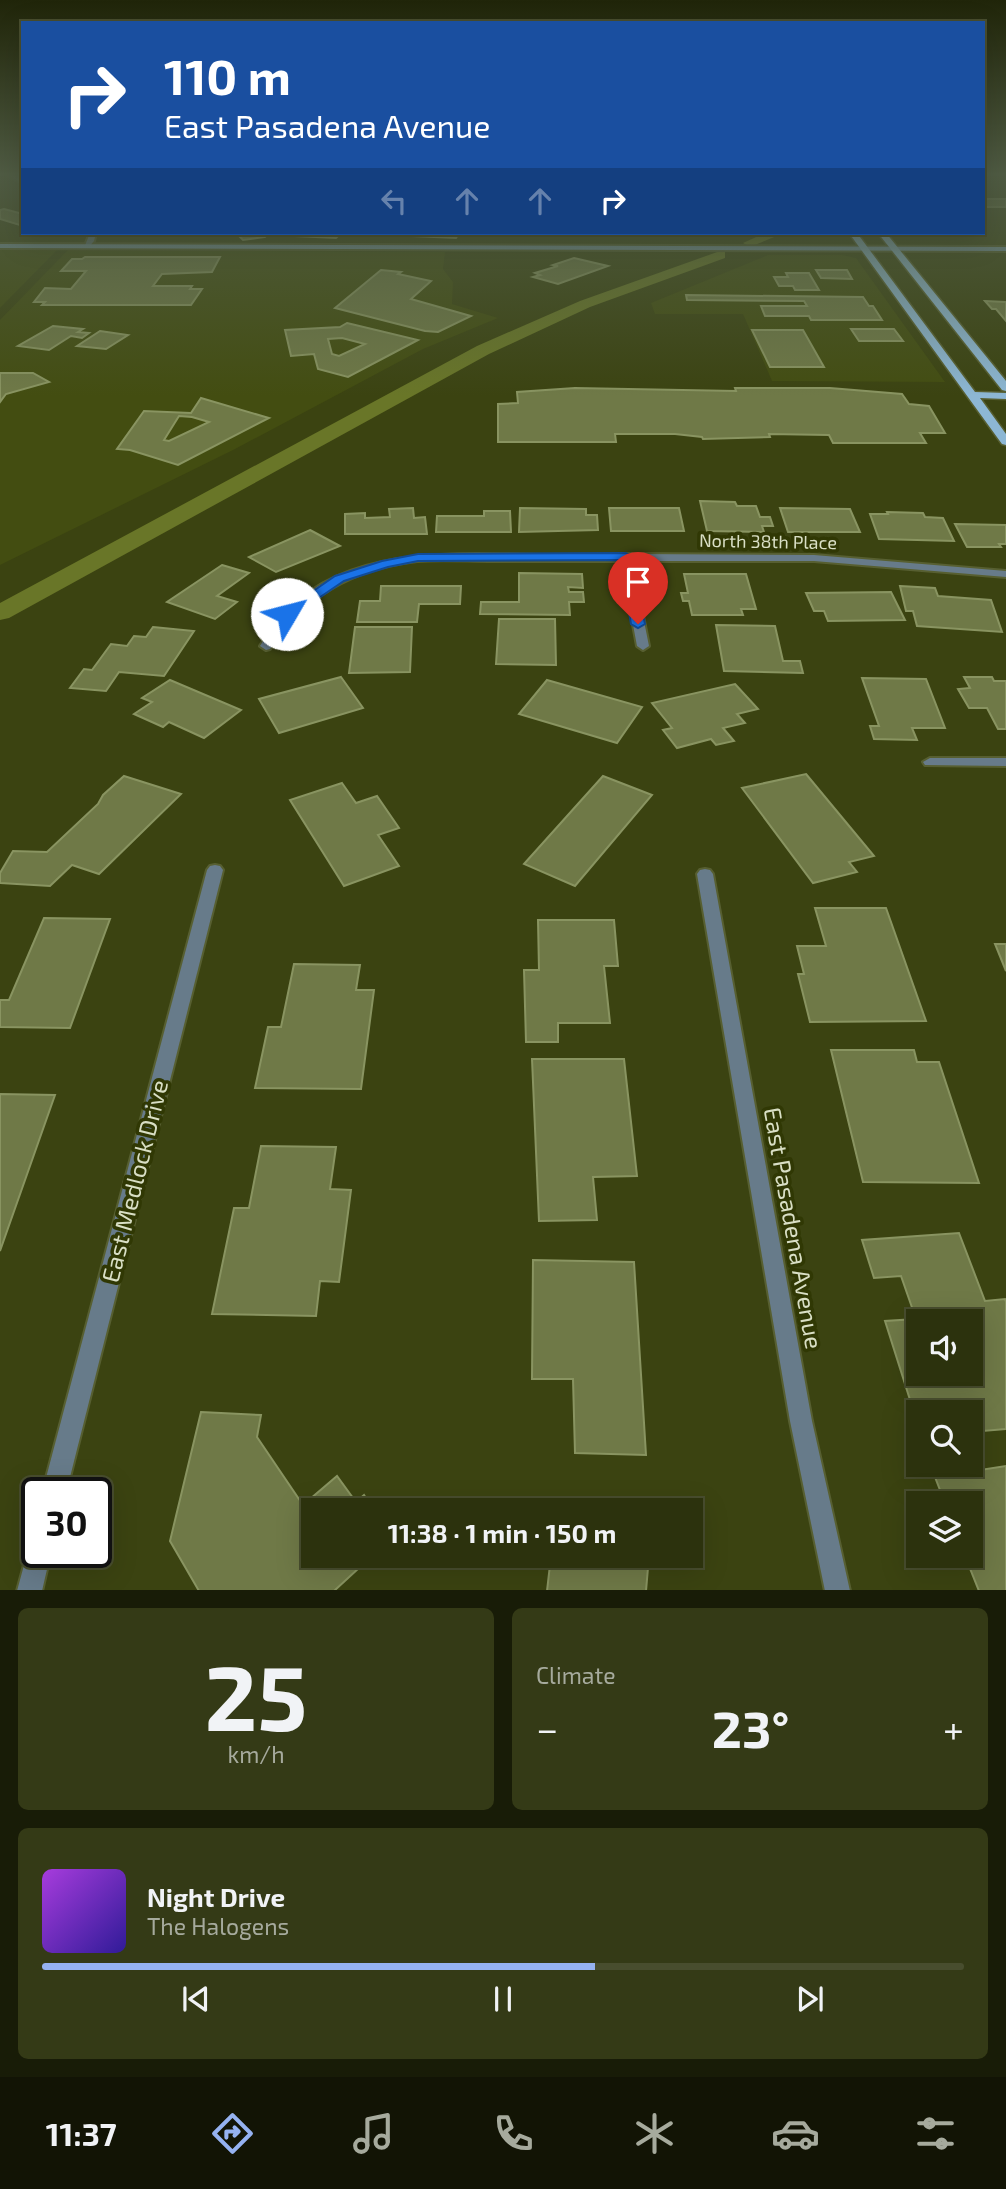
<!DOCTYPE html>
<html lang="en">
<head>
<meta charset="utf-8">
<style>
  :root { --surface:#2c320d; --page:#343a16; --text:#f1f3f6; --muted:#a6aa9d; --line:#484d2e; --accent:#95b2f1 }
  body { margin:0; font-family:"Exo 2",sans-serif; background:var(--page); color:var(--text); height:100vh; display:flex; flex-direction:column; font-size:26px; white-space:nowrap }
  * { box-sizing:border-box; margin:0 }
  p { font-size:23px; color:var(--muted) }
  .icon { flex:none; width:38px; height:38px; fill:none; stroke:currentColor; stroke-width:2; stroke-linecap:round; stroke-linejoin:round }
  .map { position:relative; height:1590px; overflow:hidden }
  .sheet { display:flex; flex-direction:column; gap:18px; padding:18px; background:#181c07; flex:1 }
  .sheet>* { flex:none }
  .guide { position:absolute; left:21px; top:21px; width:964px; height:214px; border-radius:0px; box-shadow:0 7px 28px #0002,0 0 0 2px var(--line); background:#1a4fa0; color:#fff; overflow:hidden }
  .tools { position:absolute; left:906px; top:1309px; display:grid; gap:14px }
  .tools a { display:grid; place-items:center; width:77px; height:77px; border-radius:0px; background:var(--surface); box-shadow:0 7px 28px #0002,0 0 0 2px var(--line); font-size:35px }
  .speed { position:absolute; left:21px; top:1477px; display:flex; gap:14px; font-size:35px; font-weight:700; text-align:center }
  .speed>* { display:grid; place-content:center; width:91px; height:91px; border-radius:50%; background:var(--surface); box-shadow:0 7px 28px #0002,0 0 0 2px var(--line); line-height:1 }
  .speed .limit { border:4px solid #111; border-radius:10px; background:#fff; color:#111 }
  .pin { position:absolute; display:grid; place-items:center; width:60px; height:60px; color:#fff; margin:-72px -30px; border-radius:50% 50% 50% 0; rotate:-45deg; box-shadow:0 0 7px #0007 }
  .pin .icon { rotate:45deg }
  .me { position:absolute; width:77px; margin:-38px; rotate:53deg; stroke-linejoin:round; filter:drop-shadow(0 0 5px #0008) }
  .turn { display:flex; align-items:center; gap:24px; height:147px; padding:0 28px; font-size:32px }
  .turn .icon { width:91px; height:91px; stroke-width:2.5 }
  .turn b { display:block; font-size:49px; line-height:60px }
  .lanes { display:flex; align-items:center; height:66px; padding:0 28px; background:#0003; justify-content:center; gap:35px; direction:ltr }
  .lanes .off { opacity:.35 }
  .big { font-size:52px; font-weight:700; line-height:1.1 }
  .sheet .tile { flex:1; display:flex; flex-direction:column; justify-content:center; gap:10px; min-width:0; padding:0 24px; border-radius:10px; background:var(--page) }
  .sheet .dial { align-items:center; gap:0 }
  .dial b { font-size:91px; line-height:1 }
  .song { display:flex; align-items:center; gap:21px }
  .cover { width:84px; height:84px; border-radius:10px; background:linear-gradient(135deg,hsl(280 70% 55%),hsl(250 70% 35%)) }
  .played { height:7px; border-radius:4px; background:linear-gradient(90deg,var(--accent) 60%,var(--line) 60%) }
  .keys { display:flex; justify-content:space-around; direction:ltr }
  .heat { display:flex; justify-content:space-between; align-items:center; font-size:38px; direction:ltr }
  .sheet .tiles { flex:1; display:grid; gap:18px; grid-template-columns:1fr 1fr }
  .tile:last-child { grid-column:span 2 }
  .trip { position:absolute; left:301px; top:1498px; width:402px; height:70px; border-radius:0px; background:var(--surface); box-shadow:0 7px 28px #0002,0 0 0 2px var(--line); font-weight:700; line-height:70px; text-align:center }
  .dock { display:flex; height:112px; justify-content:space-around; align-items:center; background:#121405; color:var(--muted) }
  .dock .icon { width:49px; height:49px }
  .dock .selected { color:var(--accent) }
  .dock b { font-size:32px; color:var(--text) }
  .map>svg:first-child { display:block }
  .built { fill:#434d11 }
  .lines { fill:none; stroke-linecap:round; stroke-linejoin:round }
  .canal { fill:#697628; fill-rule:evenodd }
  .building { fill:#6f7947; stroke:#899461; stroke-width:2; fill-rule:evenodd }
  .minor-casing { stroke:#575f31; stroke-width:4 }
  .secondary-casing { stroke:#575f31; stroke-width:4 }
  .primary-casing { stroke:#575f31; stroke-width:3 }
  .minor { fill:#677b8a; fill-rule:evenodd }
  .secondary { fill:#7c9db4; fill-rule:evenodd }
  .primary { fill:#8db7d4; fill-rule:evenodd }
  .route { fill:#1a73e8; stroke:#114b97; stroke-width:2 }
  .labels { text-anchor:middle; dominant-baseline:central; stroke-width:7; stroke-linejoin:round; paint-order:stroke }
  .far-street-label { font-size:18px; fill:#d9dfc5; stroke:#303804 }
  .near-street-label { font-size:24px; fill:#d9dfc5; stroke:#303804 }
</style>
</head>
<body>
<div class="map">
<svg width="1006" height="1591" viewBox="0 0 1006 1591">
  <rect width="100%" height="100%" fill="#3b4311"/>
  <!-- built -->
  <g class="built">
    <path d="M0,250H57L0,308Z"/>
    <path d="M68,250L445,252L443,269L453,282L452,304L498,318L423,349L235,449L0,565V320Z"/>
    <path d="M768,255H842L856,258L945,382L772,381L743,314H655L651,303Z"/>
  </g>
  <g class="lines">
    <!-- canal -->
    <g class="canal">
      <path d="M765,233H784L750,247L743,243Z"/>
      <path d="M720,251L725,252V258L590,307L489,354L9,618L0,620V603L477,346L580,301Z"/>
    </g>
  </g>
  <!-- building -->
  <g class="building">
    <rect x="984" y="199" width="22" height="8"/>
    <path d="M4,209L23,214V226L0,219V210Z"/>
    <path d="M236,233H259L264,237L243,240Z"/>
    <path d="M298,233H341L336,238L296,236Z"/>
    <path d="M393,233H459L456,238L391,235Z"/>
    <path d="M85,257H220L212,272L162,274L153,286H192L190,289H202L191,305H42L45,302H34L45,288L71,289L86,271H61L72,259H82Z"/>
    <path d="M574,258L608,266L558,284L533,277L540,275L535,273L558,266L553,265Z"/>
    <path d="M381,270L401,272L398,274L431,281L411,299L471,316L438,332L425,331L335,308Z"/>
    <path d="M816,270H847L852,279L821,278Z"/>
    <path d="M786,273H809L819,290H795L793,286H779L774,277H788Z"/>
    <path d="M686,295L863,297L869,306H873L882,320H811L809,316H765L761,306H807L804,301L687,300Z"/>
    <path d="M985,301L1006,302V321L996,309H992Z"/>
    <path d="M347,323L418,340L348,377L318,369L314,354L291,356L285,330L340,327ZM342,338L365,344L339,356L332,354L328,339Z"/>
    <path d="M53,326L83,329L78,332L89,333L82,338L71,336L49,350L18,346Z"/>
    <path d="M851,329H894L903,341H859Z"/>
    <path d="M752,330H803L824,367H770Z"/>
    <path d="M100,331L128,335L106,349L77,346Z"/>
    <path d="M0,373H33L49,382L6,394L0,402Z"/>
    <path d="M575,388L736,391L735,388H830L902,394L909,404L929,406L945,433H920L926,443H833L829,435L769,434L770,437L703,439L702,437L675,434H615L616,442H498V404L518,403L517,392Z"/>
    <path d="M201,398L269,418L178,465L130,450L117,449L144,411L191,413ZM179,416L192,417L209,422L169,441L164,440Z"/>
    <path d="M700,501L735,502L737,506H756L760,517H770L773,526H762L764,532L707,531Z"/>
    <path d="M413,508L414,518L425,517L427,534H345V514L365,513V518L390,517L389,509Z"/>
    <path d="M520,508L586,509V515H597L598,530L519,532Z"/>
    <path d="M609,508H679L684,531H611Z"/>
    <path d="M780,508L850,509L860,532H788Z"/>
    <path d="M484,511H510L511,532H436L437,516H484Z"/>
    <path d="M887,512L923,513L925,517L943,518L954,541L879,539L870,514H888Z"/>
    <path d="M955,524L1006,525V544H999L1001,547H967Z"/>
    <path d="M310,530L340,546L276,572L249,557Z"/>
    <path d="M222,565L249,573L217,596L237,602L215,619L167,602Z"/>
    <path d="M519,573L582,574L583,588L568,587L569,592H583L584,602H569L570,615L480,614L481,602H519Z"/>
    <path d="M684,574H746L756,609H741L743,615H692L689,601H683L681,593H688Z"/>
    <path d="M381,586H461L460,604H419L417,622H357L360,601H380Z"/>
    <path d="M900,586L935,588L938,596L991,600L1002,632L917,626L913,611H906Z"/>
    <path d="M891,592L905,620L828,621L824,611H814L806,593Z"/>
    <path d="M499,619H555L556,665L496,664Z"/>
    <path d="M716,625L775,626L783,661H800L803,673L724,671Z"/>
    <path d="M153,627L194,631L164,676L119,672L106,691L70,688L84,669L92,670L111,644L127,646L134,636L146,637Z"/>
    <path d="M355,627H412L410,672L349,673Z"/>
    <path d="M341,677L363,708L279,733L259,699Z"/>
    <path d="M964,677H992L994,681H1006V729H998L987,708H969L958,689L970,688Z"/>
    <path d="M862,678L926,679L945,728H912L917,740L874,739L870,726H879Z"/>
    <path d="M170,680L241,710L204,738L169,722L163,727L134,714L152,702L142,698Z"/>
    <path d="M547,680L642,707L617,743L519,714Z"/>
    <path d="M735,684L758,709L737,714L745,723L723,728L734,741L716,745L711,739L677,748L663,730L672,728L652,703Z"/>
    <path d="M806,774L874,856L849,862L857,872L813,883L742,788Z"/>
    <path d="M124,776L181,794L99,874L72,865L50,886L0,883V873L13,851L47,852L98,804L103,795Z"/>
    <path d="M603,776L652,795L575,886L524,864Z"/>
    <path d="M342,783L356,803L377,796L399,828L378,835L399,866L344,886L290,800Z"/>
    <path d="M815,908H886L926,1021L810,1022L798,974H804L797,946H826Z"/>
    <path d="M44,918L110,919L70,1028L0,1027V1000H9Z"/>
    <path d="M538,920H614L618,966H604L610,1023H558V1042H526L524,970H539Z"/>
    <path d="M995,944H1006V971Z"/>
    <path d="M294,964L360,965L356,990H374L361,1089L255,1088L268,1027H281Z"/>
    <path d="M831,1050H914L917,1062H939L979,1183L863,1182Z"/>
    <path d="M532,1059H624L637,1176L593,1177L597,1220L539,1221Z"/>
    <path d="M0,1094L55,1095L0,1251Z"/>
    <path d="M261,1146L336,1147L330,1189L351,1190L339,1282L320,1281L316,1316L212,1314L234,1208H249Z"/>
    <path d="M959,1233L985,1301L1005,1299L1006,1302V1429L971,1432V1412H961L957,1399L911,1403L885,1321L916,1319L901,1276L874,1278L862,1240ZM919,1321H971V1374H919Z"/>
    <path d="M533,1260L634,1262L646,1455L575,1453L573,1379H532Z"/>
    <path d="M201,1412L261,1415L257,1437L303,1505L337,1476L356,1502L364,1495L374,1510H313V1556H372L334,1591H199L170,1541Z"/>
    <path d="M1006,1466V1591H979L965,1556H971V1503H945L935,1477Z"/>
    <path d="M551,1556H649L646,1591H547Z"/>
  </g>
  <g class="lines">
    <!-- minor casing -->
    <g class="minor-casing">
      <g id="minor">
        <path d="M10,173H19L16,175L23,179V183L9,176Z"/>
        <path d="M90,233H96L94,241L88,248H84Z"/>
        <path d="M626,554L814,555L1006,571V577L814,561H632L649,646L643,650L637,646L621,561C578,561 535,561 492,561C468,561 442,559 417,561C352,569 306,595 270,649L266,650L260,646C269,632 278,619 290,608C357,542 470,555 556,555C579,555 604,558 626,554Z"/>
        <path d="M930,758H1006V766L925,765L923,762Z"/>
        <path d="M215,865L220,866L223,870L66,1493H42L207,870L210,866Z"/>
        <path d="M705,869L710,870L713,874L812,1421L850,1591H825L790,1421L697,874L700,870Z"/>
        <path d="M37,1541V1552H51L42,1591H17L30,1543Z"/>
      </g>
    </g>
    <!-- secondary casing -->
    <g class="secondary-casing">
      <path id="secondary" d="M0,244L1006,247V251L0,248Z"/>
    </g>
    <!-- primary casing -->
    <g class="primary-casing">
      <g id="primary">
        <path d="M849,233H857L975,392L1006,393V399L980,398L1006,434V445L1002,444Z"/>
        <path d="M878,233H886L1006,381V391L1002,390Z"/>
      </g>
    </g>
    <!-- minor -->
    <use href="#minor" class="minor"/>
    <!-- secondary -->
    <use href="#secondary" class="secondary"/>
    <!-- primary -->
    <use href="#primary" class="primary"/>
  </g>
  <!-- sky -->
  <linearGradient id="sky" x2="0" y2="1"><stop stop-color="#202509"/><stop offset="0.44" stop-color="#4f5b43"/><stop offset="1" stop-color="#4f5b43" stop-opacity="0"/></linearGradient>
  <rect width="1006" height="396" fill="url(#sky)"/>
  <!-- route -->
  <path class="route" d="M626,553L632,557L645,624L638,628L631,624L620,560L418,561L388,567L344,581L291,617H282L280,614L335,576L382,561L418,554Z"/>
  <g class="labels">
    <!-- far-street labels -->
    <g class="far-street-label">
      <text transform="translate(768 541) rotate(1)">North 38th Place</text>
    </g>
    <!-- near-street labels -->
    <g class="near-street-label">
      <text transform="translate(134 1181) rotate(-76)">East Medlock Drive</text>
      <text transform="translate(794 1228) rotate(80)">East Pasadena Avenue</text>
    </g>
  </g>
</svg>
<div class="tools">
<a><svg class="icon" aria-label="sound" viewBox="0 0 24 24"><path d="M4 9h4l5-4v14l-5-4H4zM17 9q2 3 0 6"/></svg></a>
<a><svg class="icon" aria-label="search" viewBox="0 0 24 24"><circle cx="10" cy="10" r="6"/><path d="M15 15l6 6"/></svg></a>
<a><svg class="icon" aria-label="layers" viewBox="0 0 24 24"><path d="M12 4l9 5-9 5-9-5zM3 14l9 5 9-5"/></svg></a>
</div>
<div class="speed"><div class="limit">30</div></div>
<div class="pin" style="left:638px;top:624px;background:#d93025"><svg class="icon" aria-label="arrive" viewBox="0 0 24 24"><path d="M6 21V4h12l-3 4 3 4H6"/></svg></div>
<svg class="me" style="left:287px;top:614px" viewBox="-20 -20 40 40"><circle r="19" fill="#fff"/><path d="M0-13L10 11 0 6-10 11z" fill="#1a73e8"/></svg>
<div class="trip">11:38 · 1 min · 150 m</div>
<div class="guide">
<div class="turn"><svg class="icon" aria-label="right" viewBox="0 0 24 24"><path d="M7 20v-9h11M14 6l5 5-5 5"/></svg><div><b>110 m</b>East Pasadena Avenue</div></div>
<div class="lanes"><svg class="icon off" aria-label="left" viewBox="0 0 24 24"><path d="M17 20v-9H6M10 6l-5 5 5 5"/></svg><svg class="icon off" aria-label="ahead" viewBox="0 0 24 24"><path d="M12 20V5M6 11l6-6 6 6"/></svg><svg class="icon off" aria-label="ahead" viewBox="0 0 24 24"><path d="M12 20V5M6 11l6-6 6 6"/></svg><svg class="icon" aria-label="right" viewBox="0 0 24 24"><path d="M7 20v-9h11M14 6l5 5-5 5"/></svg></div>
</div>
</div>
<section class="sheet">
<div class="tiles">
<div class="tile dial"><b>25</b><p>km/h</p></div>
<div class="tile"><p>Climate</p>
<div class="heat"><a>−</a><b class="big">23°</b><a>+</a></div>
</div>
<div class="tile">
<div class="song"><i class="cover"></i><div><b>Night Drive</b><p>The Halogens</p></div></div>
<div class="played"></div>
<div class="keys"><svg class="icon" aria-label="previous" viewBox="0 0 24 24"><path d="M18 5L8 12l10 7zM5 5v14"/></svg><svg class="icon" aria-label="pause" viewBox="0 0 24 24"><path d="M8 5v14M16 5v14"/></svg><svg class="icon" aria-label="next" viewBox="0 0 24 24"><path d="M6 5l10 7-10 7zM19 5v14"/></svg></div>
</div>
</div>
</section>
<nav class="dock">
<b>11:37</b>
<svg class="icon selected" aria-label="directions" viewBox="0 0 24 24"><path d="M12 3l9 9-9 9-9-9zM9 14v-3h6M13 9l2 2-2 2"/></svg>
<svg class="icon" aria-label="music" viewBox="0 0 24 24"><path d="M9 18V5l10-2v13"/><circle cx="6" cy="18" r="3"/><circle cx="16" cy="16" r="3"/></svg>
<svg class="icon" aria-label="phone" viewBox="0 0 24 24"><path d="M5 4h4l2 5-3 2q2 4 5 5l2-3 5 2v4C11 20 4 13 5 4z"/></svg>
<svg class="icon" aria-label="climate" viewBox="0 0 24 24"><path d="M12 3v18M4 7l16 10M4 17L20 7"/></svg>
<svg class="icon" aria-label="car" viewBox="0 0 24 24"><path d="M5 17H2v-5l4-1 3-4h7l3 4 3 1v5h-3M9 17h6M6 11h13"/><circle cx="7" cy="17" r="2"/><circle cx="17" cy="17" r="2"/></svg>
<svg class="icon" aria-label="filters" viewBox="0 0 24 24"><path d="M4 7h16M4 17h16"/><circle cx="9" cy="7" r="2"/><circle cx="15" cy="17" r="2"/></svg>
</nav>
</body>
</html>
